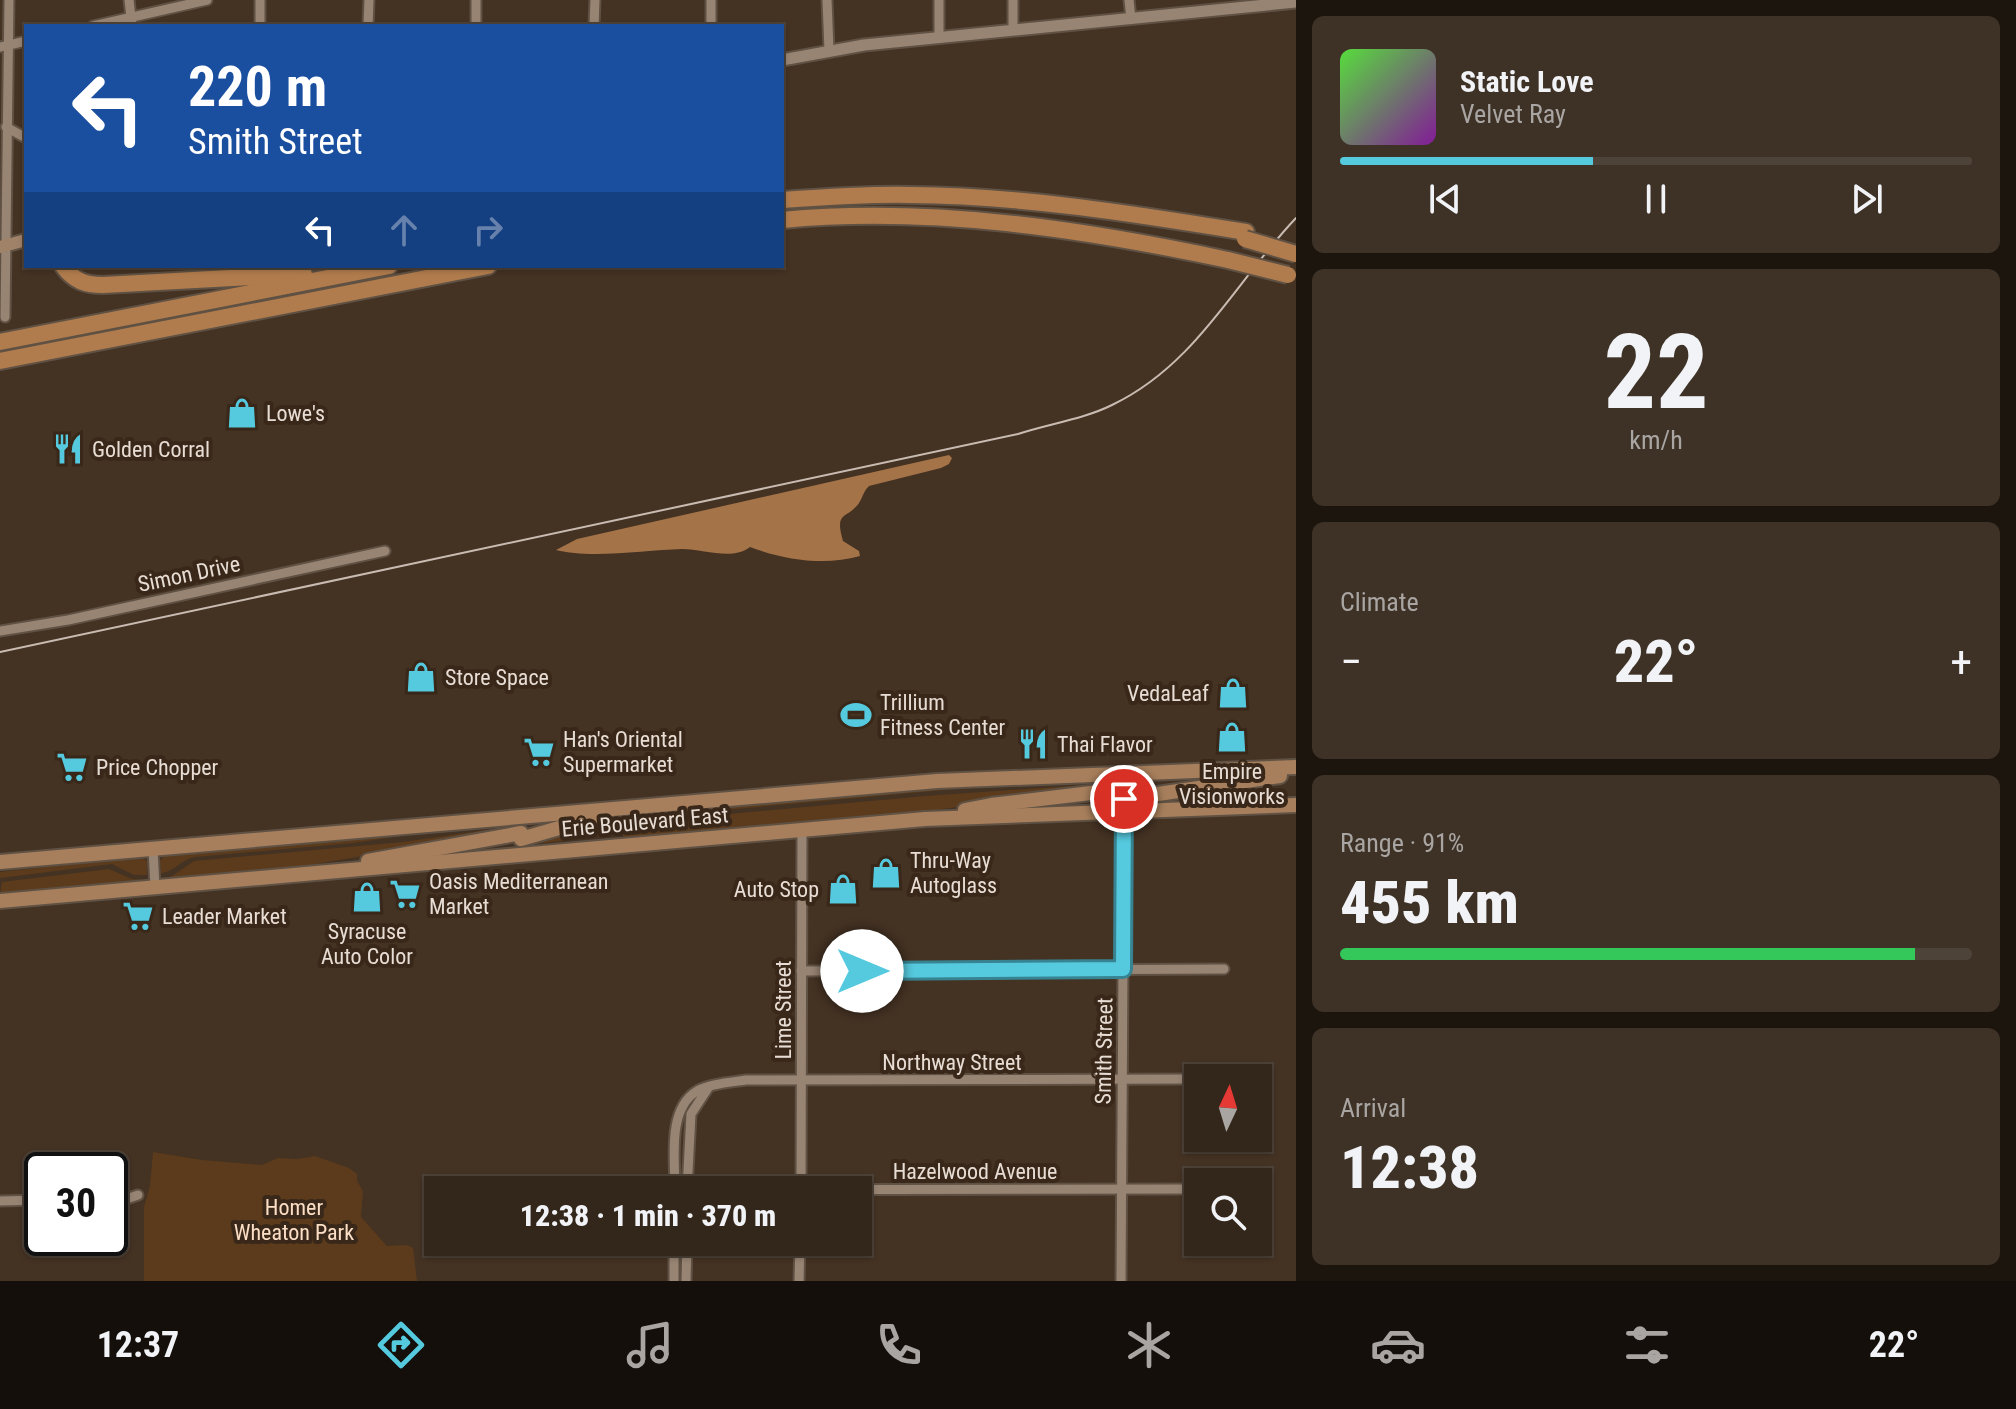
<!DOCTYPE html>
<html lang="en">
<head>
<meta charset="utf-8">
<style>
  :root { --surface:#33261a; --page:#3e3227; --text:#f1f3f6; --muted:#a9a5a2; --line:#4e4339; --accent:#55cadf }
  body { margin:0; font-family:"Roboto Condensed",sans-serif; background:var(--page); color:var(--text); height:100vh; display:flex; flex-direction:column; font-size:30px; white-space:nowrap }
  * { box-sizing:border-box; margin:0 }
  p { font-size:26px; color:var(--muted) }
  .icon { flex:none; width:44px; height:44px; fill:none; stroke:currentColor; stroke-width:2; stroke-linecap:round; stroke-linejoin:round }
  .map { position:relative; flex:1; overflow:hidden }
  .sheet { display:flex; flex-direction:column; gap:16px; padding:16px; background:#1c150e; width:720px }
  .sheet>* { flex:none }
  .banner { position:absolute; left:24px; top:24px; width:760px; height:244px; border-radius:0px; box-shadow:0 2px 6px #0004,0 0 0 2px var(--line); background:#1a4fa0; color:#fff; overflow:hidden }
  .needle { width:52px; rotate:4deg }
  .controls { position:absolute; left:1184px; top:1064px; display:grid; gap:16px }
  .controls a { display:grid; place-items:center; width:88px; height:88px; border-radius:0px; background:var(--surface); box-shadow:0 2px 6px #0004,0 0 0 2px var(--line); font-size:40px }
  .speed { position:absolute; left:24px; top:1152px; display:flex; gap:16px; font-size:40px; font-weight:700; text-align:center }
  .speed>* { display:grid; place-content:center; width:104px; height:104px; border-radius:50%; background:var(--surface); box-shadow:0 2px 6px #0004,0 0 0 2px var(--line); line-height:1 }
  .speed .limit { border:4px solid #111; border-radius:12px; background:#fff; color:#111 }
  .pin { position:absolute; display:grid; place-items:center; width:68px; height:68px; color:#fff; margin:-34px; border:4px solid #fff; border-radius:50%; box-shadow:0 2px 8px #0007 }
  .me { position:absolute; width:88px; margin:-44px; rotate:90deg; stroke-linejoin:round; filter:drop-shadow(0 0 6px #0008) }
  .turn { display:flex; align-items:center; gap:28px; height:168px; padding:0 32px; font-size:36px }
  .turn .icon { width:104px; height:104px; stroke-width:2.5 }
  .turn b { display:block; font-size:56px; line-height:68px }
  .lanes { display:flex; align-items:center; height:76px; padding:0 32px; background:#0003; justify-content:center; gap:40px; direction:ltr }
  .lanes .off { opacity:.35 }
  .big { font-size:60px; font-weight:800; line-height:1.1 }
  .sheet .card { flex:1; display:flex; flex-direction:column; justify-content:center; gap:12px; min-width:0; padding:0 28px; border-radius:12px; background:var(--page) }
  .sheet .dial { align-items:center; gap:0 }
  .dial b { font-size:104px; line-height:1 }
  .song { display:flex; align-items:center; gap:24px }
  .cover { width:96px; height:96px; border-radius:12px; background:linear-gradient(135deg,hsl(110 70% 55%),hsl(290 70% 35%)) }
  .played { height:8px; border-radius:4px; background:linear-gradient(90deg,var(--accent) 40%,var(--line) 40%) }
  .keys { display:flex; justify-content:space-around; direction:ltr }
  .heat { display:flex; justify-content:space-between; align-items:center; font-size:44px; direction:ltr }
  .charge { height:12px; border-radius:6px; background:linear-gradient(90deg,#34c759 91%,var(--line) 0) }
  .trip { position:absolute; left:424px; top:1176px; width:448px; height:80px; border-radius:0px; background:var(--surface); box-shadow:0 2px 6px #0004,0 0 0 2px var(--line); font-weight:800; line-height:80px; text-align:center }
  .tab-bar { display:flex; height:128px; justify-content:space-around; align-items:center; background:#140f0a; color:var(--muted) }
  .tab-bar .icon { width:56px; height:56px }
  .tab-bar .current { color:var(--accent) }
  .tab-bar b { font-size:36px; color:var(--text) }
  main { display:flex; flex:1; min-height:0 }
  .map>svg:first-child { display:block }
  .green { fill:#5b3b1c }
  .water { fill:#a47348 }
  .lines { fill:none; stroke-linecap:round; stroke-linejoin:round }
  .minor-casing { stroke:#5f5143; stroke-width:13 }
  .tertiary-casing { stroke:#5f5143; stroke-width:15 }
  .secondary-casing { stroke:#5f5143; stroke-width:16 }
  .primary-casing { stroke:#5f5143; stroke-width:18 }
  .motorway-casing { stroke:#5f5143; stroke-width:20 }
  .minor { stroke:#988473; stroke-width:9 }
  .tertiary { stroke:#988473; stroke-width:11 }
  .secondary { stroke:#a08268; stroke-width:12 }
  .primary { stroke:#a77f5c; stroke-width:14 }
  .motorway { stroke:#b17c4d; stroke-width:16 }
  .rail { stroke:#c8bbb1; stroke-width:2 }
  .motorway-bridge-casing { stroke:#5f5143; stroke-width:20; stroke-linecap:butt }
  .motorway-bridge { stroke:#b17c4d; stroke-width:16 }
  .route-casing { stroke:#378391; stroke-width:20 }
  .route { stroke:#55cadf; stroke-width:14 }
  .labels { text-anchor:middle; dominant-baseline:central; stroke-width:8; stroke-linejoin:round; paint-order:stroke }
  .poi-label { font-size:22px; fill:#e8ddd4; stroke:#392819; text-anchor:start }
  .street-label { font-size:22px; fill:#e8ddd4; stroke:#392819 }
  .park-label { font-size:22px; fill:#fbdec5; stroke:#392819 }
</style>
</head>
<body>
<main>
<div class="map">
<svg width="1296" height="1281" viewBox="0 0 1296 1281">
  <rect width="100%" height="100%" fill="#443223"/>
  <!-- green -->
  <g class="green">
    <path d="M1108,777L1111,781L1108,786L1102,779L967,788L669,815C649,817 639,826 621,830C593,837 564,841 534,844L533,839L639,813L1004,781Z"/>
    <path d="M1100,784L1103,787L913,813L624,838L623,834L650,822L675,819L925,796Z"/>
    <path d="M511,823L514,827L509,831L504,824L463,827L353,843L195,857C181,859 175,872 161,873L160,860L167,855Z"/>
    <path d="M500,828L505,832L298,867L165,878L172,876L194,861L403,842Z"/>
    <path d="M140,857L147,861V875H134L112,864L0,878V872Z"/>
    <path d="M109,869L132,879L143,880L0,894L2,882Z"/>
    <path d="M153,1152L202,1160L262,1165L278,1158L298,1159L315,1156L349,1168L357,1174V1181L363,1191L361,1217L387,1246L407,1245L413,1248L417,1281H144V1207L150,1186Z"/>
  </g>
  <!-- water -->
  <path class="water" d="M949,455L952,458L949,464L941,468L869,486C863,492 863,497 859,503C847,520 834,510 843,541L859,551L860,556C825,566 784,560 750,547C732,561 704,549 682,549C647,550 590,559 556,550L577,539Z"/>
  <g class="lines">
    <!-- minor casing -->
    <g class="minor-casing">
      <g id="minor">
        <path d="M129,0L132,26"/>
        <path d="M476,0V26"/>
        <path d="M827,0L829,50"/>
        <path d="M939,0V37"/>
        <path d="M1013,0V30"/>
        <path d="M1129,0L1131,19"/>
        <path d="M93,26L207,0"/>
        <path d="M260,26V0"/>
        <path d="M368,26L369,0"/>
        <path d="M594,26L595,0"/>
        <path d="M711,26V0"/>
        <path d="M0,47L26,41"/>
        <path d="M6,127L26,138"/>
        <path d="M5,317L9,0"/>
        <path d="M0,631L68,620L385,551"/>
        <path d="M153,849L155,887"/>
        <path d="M801,971L1224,969"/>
        <path d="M491,1190H530"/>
        <path d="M609,1190L1198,1189"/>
        <path d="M675,1190C675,1160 667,1109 697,1091C708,1084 733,1082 746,1080L1198,1079"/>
        <path d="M687,1190L691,1114L708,1088"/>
        <path d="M801,1190L802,830"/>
        <path d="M110,1200L126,1199L138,1195"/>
        <path d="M0,1201L42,1200"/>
        <path d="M674,1281V1242"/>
        <path d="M686,1281L687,1242"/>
        <path d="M799,1281L800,1242"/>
        <path d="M1121,1281L1124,809"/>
      </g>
    </g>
    <!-- tertiary casing -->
    <g class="tertiary-casing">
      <path id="tertiary" d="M782,60L864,45L1296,2"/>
    </g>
    <!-- secondary casing -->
    <g class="secondary-casing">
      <path id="secondary" d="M0,247L26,240"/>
    </g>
    <!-- primary casing -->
    <g class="primary-casing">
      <g id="primary">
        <path d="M1124,799L1280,776"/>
        <path d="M965,810L991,805L1124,789"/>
        <path d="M521,839L604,815"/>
        <path d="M368,861L521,833"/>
        <path d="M0,862L937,781L1296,767"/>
        <path d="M0,901L925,819L1296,805"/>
      </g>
    </g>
    <!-- motorway casing -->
    <g class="motorway-casing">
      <g id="motorway">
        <path d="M782,200C825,197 868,194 911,195C1024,196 1135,214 1246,232"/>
        <path d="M782,220C931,206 1083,229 1228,260"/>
        <path d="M63,266C74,281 85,285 103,285L304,274"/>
        <path d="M0,342L389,266"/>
        <path d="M0,361L488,266"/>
      </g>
    </g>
    <!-- minor -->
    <use href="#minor" class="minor"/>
    <!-- tertiary -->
    <use href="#tertiary" class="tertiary"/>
    <!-- secondary -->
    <use href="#secondary" class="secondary"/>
    <!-- primary -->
    <use href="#primary" class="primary"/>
    <!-- motorway -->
    <use href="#motorway" class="motorway"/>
    <!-- rail -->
    <path class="rail" d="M0,652L1018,434C1048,424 1084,419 1112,405C1196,365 1235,282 1296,218"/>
    <!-- motorway-bridge casing -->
    <g class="motorway-bridge-casing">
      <g id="motorway-bridge">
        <path d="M1245,239L1296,254"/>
        <path d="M1228,260L1288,275"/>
      </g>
    </g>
    <!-- motorway-bridge -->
    <use href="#motorway-bridge" class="motorway-bridge"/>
  </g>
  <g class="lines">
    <!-- route casing -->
    <g class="route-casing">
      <path id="route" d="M862,971L1123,969L1124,799"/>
    </g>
    <!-- route -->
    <use href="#route" class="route"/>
  </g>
  <!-- icons -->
  <defs>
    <g id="shop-bare" transform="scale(2.4)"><path d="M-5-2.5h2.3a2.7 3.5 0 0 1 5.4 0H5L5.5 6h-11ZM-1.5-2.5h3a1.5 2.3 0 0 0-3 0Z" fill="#55cadf" stroke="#392819" stroke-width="2.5" paint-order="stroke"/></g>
    <g id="restaurant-bare" transform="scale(2.4)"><path d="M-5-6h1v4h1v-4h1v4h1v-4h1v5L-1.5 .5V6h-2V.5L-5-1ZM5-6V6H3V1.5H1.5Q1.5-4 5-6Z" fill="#55cadf" stroke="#392819" stroke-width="2.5" paint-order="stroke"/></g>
    <g id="stadium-bare" transform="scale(2.4)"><path d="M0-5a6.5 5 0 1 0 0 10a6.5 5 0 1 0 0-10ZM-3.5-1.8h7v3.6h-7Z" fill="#55cadf" stroke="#392819" stroke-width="2.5" paint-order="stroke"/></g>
    <g id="supermarket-bare" transform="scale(2.4)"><path d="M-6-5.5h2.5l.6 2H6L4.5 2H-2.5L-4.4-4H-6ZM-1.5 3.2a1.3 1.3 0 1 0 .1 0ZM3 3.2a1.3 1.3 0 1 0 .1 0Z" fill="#55cadf" stroke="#392819" stroke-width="2.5" paint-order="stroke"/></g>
  </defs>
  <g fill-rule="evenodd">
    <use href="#shop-bare" x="242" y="413"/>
    <use href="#restaurant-bare" x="68" y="449"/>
    <use href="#shop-bare" x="421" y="677"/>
    <use href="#shop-bare" x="1233" y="693"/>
    <use href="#stadium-bare" x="856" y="715"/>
    <use href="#shop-bare" x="1232" y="737"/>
    <use href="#restaurant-bare" x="1033" y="744"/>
    <use href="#supermarket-bare" x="539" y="752"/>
    <use href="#supermarket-bare" x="72" y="767"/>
    <use href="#shop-bare" x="886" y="873"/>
    <use href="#shop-bare" x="843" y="889"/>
    <use href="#supermarket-bare" x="405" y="894"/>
    <use href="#shop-bare" x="367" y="897"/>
    <use href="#supermarket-bare" x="138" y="916"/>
  </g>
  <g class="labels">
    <!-- poi labels -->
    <g class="poi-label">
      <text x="266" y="413">Lowe's</text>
      <text x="92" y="449">Golden Corral</text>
      <text x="445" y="677">Store Space</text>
      <text x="1209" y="693" text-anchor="end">VedaLeaf</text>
      <text x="880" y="702">Trillium<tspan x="880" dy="25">Fitness Center</tspan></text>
      <text x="563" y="739">Han's Oriental<tspan x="563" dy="25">Supermarket</tspan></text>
      <text x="1057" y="744">Thai Flavor</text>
      <text x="96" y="767">Price Chopper</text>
      <text x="1232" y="771" text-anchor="middle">Empire<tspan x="1232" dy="25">Visionworks</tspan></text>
      <text x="910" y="860">Thru-Way<tspan x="910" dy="25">Autoglass</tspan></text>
      <text x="429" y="881">Oasis Mediterranean<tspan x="429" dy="25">Market</tspan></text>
      <text x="819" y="889" text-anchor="end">Auto Stop</text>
      <text x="162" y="916">Leader Market</text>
      <text x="367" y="931" text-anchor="middle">Syracuse<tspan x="367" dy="25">Auto Color</tspan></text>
    </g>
    <!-- street labels -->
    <g class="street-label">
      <text transform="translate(189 574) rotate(-12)">Simon Drive</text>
      <text transform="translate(645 822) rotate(-5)">Erie Boulevard East</text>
      <text transform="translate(783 1010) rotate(-90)">Lime Street</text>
      <text transform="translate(1104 1051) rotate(-89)">Smith Street</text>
      <text x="952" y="1062">Northway Street</text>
      <text x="975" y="1171">Hazelwood Avenue</text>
    </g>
    <!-- park labels -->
    <g class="park-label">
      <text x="294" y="1207">Homer<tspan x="294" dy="25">Wheaton Park</tspan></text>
    </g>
  </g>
</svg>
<div class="controls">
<a><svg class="needle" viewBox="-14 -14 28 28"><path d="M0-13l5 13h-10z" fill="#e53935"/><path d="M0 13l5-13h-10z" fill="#a9a5a2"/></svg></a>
<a><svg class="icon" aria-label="search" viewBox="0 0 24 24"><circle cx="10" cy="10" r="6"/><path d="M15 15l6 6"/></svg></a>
</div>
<div class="speed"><div class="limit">30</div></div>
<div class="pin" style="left:1124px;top:799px;background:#d93025"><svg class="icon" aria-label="arrive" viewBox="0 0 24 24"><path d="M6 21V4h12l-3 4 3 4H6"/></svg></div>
<svg class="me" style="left:862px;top:971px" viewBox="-20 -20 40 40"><circle r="19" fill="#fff"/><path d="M0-13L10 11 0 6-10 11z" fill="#55cadf"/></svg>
<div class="trip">12:38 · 1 min · 370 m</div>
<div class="banner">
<div class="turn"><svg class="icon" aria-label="left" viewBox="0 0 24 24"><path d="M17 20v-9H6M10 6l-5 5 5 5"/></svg><div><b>220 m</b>Smith Street</div></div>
<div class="lanes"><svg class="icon" aria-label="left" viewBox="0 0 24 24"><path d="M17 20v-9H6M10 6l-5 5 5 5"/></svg><svg class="icon off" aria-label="ahead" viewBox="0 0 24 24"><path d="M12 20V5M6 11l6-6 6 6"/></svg><svg class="icon off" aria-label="right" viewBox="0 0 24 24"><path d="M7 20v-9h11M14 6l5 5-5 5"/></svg></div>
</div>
</div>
<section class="sheet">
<div class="card">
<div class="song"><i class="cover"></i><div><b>Static Love</b><p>Velvet Ray</p></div></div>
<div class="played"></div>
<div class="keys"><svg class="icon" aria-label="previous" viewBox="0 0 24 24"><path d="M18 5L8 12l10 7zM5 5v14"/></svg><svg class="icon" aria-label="pause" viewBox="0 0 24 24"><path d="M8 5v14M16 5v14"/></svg><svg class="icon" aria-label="next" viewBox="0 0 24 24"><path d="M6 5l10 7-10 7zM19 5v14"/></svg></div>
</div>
<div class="card dial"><b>22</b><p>km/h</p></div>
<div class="card"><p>Climate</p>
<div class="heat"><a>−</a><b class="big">22°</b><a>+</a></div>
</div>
<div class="card"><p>Range · 91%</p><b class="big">455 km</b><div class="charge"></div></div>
<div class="card"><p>Arrival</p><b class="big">12:38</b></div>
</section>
</main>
<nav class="tab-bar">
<b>12:37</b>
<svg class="icon current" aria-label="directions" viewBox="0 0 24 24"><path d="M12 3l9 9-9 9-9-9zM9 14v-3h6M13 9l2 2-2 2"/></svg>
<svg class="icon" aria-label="music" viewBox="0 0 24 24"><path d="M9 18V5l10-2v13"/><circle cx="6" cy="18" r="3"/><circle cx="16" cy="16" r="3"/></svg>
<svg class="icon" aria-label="phone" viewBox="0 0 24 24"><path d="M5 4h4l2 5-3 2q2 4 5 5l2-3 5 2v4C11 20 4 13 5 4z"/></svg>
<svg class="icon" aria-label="climate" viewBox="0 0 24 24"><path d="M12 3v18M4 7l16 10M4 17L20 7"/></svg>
<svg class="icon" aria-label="car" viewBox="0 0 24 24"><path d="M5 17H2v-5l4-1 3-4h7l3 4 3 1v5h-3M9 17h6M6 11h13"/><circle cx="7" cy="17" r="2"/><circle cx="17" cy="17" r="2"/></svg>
<svg class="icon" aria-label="filters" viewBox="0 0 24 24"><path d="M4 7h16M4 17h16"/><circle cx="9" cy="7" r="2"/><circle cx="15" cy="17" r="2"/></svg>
<b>22°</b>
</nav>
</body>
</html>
